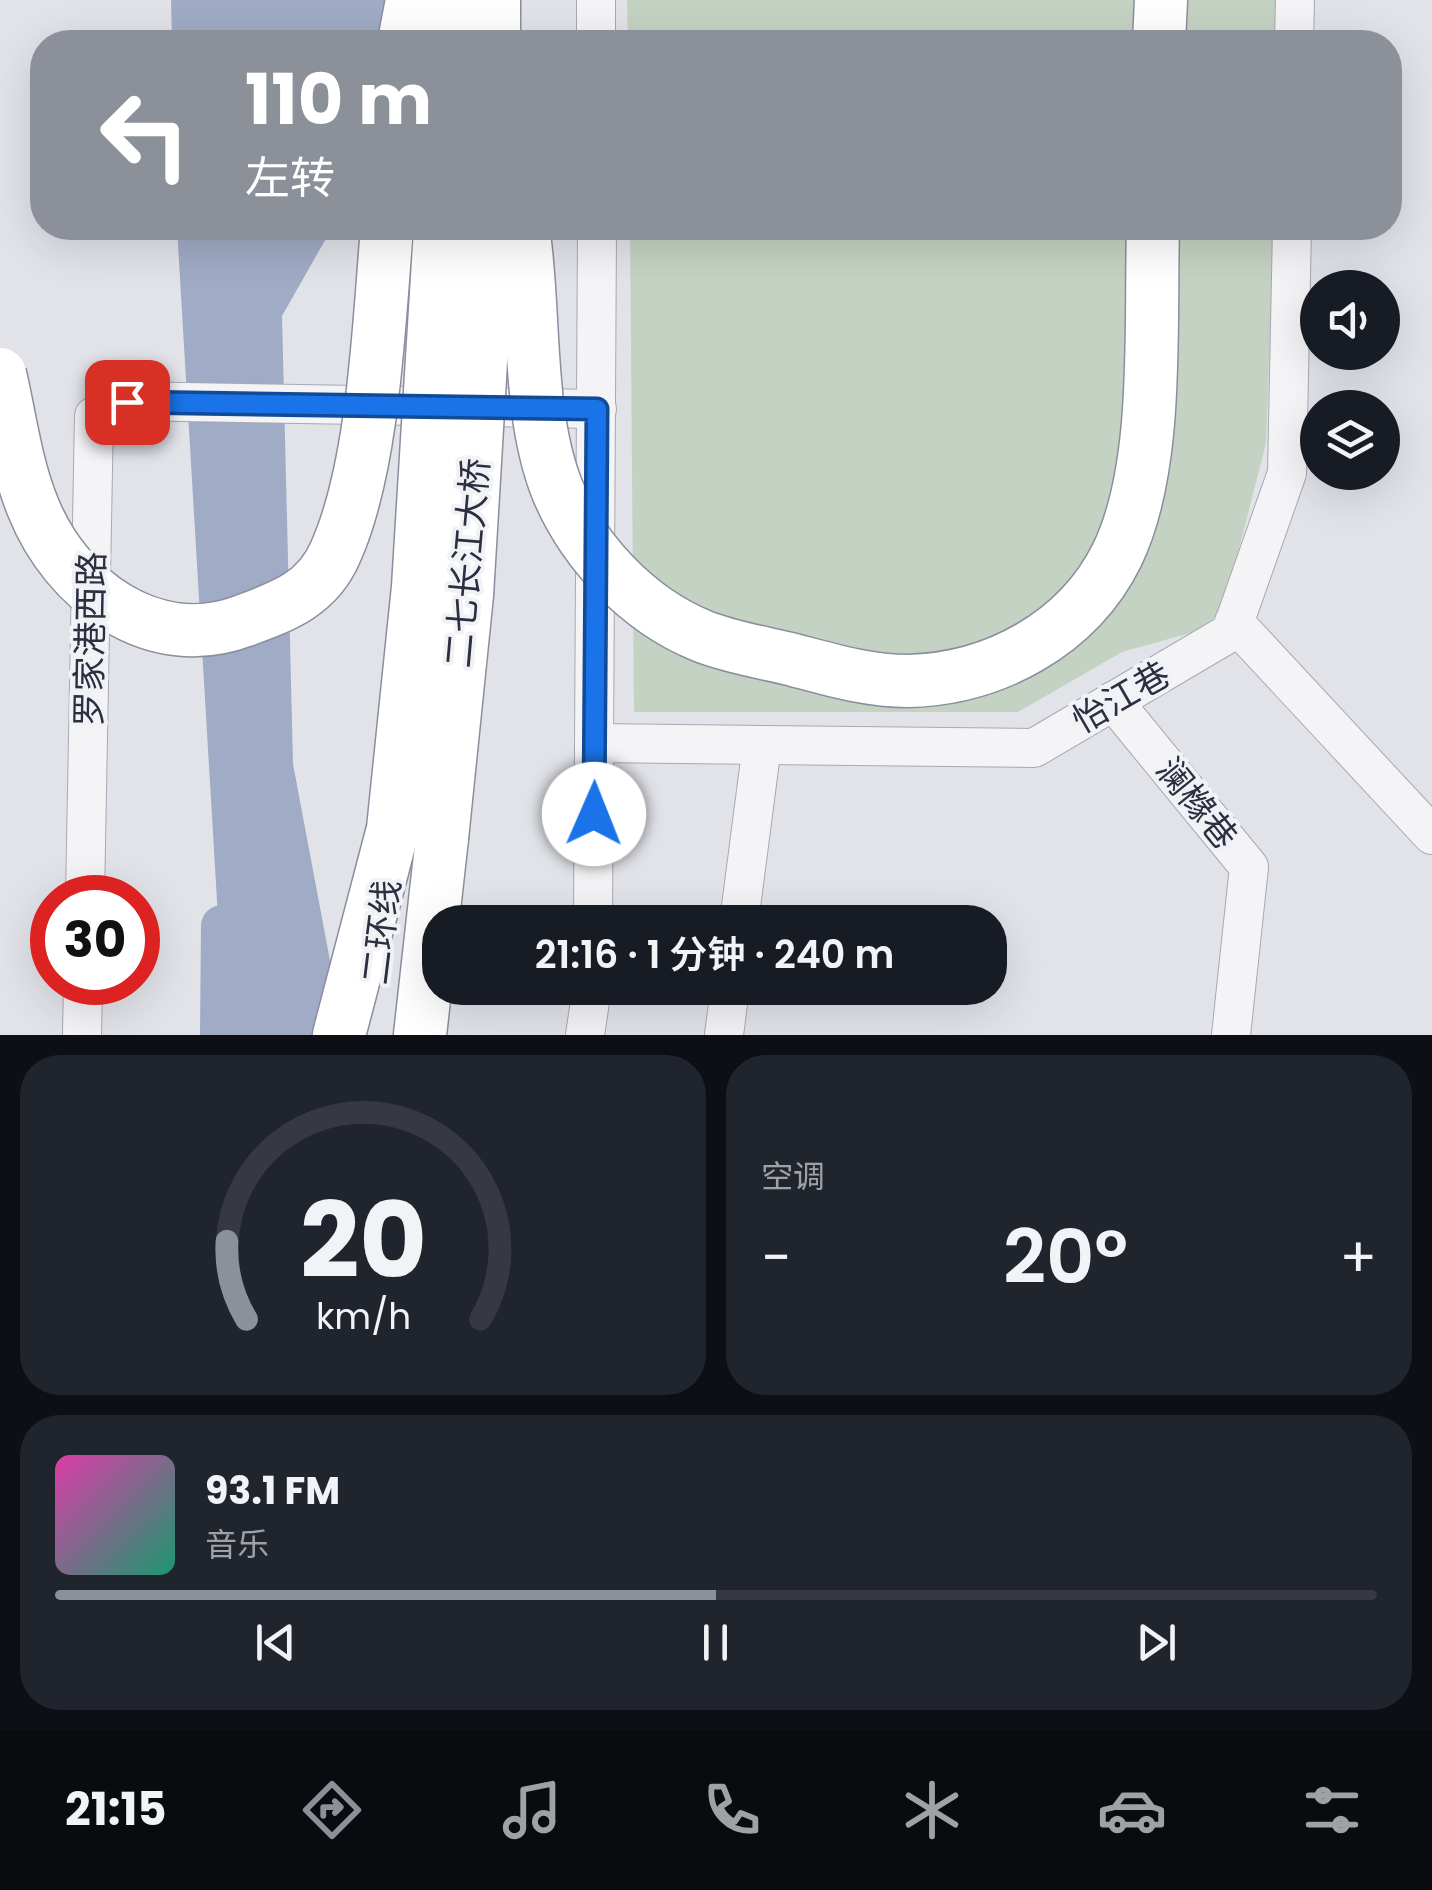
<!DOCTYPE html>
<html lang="zh">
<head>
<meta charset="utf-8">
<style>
  :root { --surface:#171b24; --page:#20242c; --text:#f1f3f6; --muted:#9ea1a6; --line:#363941; --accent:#8c9099 }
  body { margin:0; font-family:Poppins,"Noto Sans SC",sans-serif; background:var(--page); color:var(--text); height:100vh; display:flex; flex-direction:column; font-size:38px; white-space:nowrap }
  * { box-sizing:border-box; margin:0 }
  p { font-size:32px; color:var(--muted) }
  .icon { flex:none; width:55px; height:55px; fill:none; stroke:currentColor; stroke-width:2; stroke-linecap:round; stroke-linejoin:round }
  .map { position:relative; height:1035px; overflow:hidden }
  .details { display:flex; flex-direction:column; gap:20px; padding:20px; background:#0d0f14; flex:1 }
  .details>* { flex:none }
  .banner { position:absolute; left:30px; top:30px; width:1372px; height:210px; border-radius:40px; box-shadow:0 10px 40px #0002; background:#8c9099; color:#fff; overflow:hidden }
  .tools { position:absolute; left:1300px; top:270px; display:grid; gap:20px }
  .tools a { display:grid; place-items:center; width:100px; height:100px; border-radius:50%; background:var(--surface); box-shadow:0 10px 40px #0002; font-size:50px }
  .speed { position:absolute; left:30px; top:875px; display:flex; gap:20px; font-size:50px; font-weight:700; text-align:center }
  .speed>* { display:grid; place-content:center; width:130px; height:130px; border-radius:50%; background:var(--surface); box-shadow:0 10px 40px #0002; line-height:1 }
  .speed .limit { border:15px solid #d22; background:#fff; color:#111 }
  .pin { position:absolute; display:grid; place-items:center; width:85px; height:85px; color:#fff; margin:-42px; border-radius:20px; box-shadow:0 5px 15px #0006 }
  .me { position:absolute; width:110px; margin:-55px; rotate:1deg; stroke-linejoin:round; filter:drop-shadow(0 0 8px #0008) }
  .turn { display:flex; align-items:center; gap:35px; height:210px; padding:0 50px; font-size:45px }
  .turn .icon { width:130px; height:130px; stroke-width:2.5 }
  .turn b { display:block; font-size:70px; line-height:85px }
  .big { font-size:75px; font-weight:600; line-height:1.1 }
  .details .tile { flex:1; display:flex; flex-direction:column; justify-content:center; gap:15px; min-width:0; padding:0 35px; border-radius:40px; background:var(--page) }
  .details .dial { align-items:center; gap:0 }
  .dial svg { height:260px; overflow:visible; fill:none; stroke:var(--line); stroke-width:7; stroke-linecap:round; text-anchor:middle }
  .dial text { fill:var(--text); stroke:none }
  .song { display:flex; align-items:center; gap:30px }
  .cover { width:120px; height:120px; border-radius:15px; background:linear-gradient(135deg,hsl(320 70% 55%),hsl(160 70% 35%)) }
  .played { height:10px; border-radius:5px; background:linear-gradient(90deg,var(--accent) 50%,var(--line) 50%) }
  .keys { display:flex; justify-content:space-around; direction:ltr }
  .heat { display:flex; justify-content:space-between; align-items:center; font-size:55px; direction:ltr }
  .details .tiles { flex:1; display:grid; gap:20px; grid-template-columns:1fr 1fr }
  .tile:last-child { grid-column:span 2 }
  .trip { position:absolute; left:422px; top:905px; width:585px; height:100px; border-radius:40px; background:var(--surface); box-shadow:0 10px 40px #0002; font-weight:600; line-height:100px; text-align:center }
  .tabs { display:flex; height:160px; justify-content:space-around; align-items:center; background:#090b0e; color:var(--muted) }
  .tabs .icon { width:70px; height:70px }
  .tabs .selected { color:var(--accent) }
  .tabs b { font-size:45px; color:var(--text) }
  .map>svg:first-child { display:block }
  .green { fill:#c4d2c3 }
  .water { fill:#a0abc5 }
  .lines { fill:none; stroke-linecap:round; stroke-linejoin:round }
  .river { stroke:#a0abc5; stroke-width:42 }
  .minor-casing { stroke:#a7a9b3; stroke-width:40 }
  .highway-casing { stroke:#8a8e9e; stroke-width:55 }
  .minor { stroke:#f4f4f7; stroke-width:38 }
  .highway { stroke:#fff; stroke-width:52 }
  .highway-bridge-casing { stroke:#8a8e9e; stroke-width:55; stroke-linecap:butt }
  .highway-bridge { stroke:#fff; stroke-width:52 }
  .route-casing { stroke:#114b97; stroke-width:25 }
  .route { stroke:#1a73e8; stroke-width:18 }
  .labels { text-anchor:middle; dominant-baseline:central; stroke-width:8; stroke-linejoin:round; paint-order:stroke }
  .street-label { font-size:35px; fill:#2b2f3f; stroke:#f1f2f6 }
</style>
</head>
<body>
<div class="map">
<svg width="1432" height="1035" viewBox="0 0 1432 1035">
  <rect width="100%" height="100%" fill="#e1e3e9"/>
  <!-- green -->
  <g class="green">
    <path d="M627,0H1279L1278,42H628Z"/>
    <path d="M630,228H1274L1266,443L1223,612L1194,632L1122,652L1018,712H634Z"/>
  </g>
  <!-- water -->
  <g class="water">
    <path d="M171,0H430L519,42H172Z"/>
    <path d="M177,228H332L282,316L293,764L344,1035H225Z"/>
  </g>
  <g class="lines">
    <!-- river -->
    <path class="river" d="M221,1035L222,926"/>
    <!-- minor casing -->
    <g class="minor-casing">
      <g id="minor">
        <path d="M596,0V42"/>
        <path d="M1294,42L1295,0"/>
        <path d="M1234,622L1432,835"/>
        <path d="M1113,701L1249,867L1231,1035"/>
        <path d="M594,743L1034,748L1231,632L1287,473L1292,228"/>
        <path d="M85,898L94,416L127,401L597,409"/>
        <path d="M593,922L597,228"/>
        <path d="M739,922L762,745"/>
        <path d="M82,1035L83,982"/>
        <path d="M585,1035L592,988"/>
        <path d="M724,1035L730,988"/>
      </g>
    </g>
    <!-- highway casing -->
    <g class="highway-casing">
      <g id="highway">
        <path d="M442,0L443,42"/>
        <path d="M404,42L412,0"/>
        <path d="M494,42V0"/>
        <path d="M1159,42L1161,0"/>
        <path d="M339,1035L393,829"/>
        <path d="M420,1035L442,838"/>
      </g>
    </g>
    <!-- minor -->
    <use href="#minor" class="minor"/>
    <!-- highway -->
    <use href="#highway" class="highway"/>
    <!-- highway-bridge casing -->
    <g class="highway-bridge-casing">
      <g id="highway-bridge">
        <path d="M523,228C536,310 526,410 557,489C583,552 638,610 702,636C729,647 761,652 790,659C828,669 867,681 908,681C994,679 1078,634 1117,555C1160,467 1150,326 1153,228"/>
        <path d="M0,374C10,417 16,466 33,507C66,590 153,655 243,621C284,606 318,594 336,551C374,465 379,322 387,228"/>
        <path d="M393,829L418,587L440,228"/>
        <path d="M442,838L467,595L489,228"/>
      </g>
    </g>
    <!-- highway-bridge -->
    <use href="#highway-bridge" class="highway-bridge"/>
  </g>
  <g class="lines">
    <!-- route casing -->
    <g class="route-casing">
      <path id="route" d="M127,402L597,409L594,814"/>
    </g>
    <!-- route -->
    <use href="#route" class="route"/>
  </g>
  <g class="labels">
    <!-- street labels -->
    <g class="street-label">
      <text transform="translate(467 563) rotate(-85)">二七长江大桥</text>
      <text transform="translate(90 639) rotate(-89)">罗家港西路</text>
      <text transform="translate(1121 697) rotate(-30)">怡江巷</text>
      <text transform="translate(1197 803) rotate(51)">澜橼巷</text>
      <text transform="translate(381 932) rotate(-83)">二环线</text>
    </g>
  </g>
</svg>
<div class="tools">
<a><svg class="icon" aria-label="sound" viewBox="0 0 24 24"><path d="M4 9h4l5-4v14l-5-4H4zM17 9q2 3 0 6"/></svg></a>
<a><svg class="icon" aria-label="layers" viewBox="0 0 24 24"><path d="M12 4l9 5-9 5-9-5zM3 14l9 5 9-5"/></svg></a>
</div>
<div class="speed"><div class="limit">30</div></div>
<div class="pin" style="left:127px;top:402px;background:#d93025"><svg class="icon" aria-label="arrive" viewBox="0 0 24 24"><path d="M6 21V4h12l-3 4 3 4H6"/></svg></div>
<svg class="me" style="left:594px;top:814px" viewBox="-20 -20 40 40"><circle r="19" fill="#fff"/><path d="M0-13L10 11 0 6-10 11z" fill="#1a73e8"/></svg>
<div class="trip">21:16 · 1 分钟 · 240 m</div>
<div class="banner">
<div class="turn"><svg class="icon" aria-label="left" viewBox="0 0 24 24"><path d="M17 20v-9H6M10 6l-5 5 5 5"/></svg><div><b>110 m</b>左转</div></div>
</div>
</div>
<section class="details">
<div class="tiles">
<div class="tile dial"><svg viewBox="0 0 100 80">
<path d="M14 69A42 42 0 1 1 86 69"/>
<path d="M14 69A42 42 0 0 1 8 45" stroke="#8c9099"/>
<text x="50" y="56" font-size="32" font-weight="700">20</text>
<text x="50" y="72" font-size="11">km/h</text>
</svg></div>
<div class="tile"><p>空调</p>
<div class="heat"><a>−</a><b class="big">20°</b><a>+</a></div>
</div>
<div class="tile">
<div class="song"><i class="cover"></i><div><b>93.1 FM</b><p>音乐</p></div></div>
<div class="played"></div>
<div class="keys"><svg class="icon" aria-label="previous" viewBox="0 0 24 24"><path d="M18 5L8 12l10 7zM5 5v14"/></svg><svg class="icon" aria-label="pause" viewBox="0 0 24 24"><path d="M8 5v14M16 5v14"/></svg><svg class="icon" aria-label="next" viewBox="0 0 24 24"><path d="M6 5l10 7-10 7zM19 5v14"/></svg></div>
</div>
</div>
</section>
<nav class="tabs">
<b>21:15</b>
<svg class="icon selected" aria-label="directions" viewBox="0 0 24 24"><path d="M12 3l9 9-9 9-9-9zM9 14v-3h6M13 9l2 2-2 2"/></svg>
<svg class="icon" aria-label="music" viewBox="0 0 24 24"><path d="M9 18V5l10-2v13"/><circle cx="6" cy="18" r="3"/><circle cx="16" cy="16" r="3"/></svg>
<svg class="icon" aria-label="phone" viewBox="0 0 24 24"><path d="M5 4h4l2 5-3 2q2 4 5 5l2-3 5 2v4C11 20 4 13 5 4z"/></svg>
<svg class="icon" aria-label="climate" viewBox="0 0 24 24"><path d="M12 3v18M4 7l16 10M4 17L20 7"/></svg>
<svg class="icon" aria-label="car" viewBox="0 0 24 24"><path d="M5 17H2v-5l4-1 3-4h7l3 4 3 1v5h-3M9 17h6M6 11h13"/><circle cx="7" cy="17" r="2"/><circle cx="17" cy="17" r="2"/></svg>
<svg class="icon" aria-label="filters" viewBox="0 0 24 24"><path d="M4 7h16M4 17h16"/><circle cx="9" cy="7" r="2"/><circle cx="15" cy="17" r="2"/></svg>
</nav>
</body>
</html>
